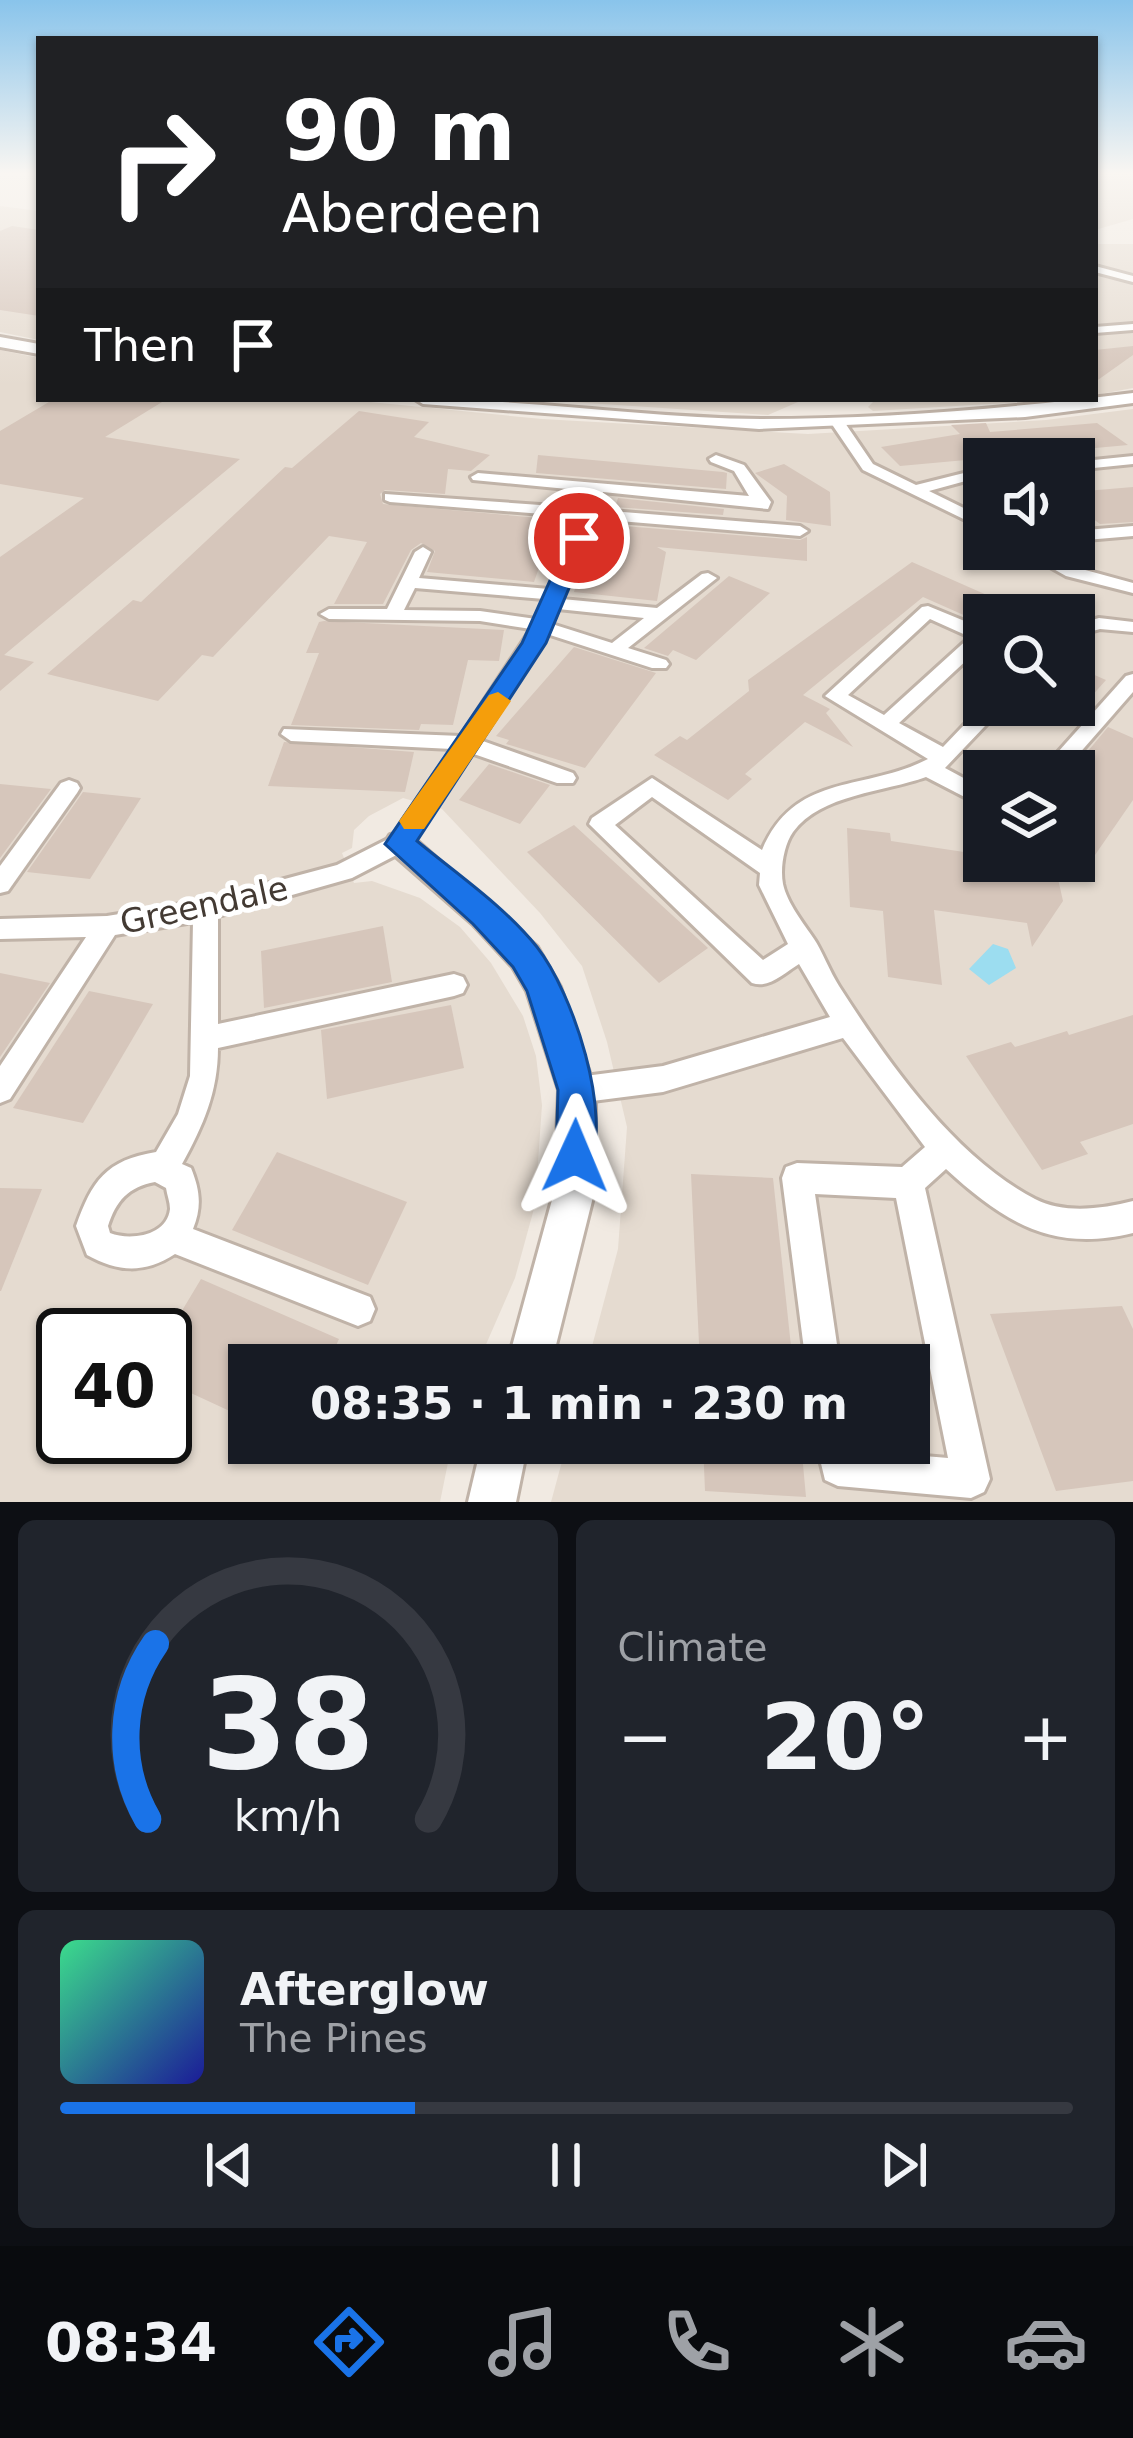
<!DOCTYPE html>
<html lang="en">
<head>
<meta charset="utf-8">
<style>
  :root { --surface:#171b24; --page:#20242c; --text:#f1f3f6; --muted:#9ea1a6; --line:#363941; --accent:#1a73e8 }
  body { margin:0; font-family:"DejaVu Sans",sans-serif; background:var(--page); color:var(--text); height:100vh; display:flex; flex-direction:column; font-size:45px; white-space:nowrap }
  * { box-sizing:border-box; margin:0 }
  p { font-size:39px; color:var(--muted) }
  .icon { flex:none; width:66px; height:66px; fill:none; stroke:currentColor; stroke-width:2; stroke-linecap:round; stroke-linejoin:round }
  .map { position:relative; height:1502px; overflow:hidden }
  .drawer { display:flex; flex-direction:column; gap:18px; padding:18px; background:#0d0f14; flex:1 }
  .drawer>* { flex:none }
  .hud { position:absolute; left:36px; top:36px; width:1062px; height:366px; border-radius:0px; box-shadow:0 3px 9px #0004; background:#202124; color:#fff; overflow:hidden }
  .controls { position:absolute; left:963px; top:438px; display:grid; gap:24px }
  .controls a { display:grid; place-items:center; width:132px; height:132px; border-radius:0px; background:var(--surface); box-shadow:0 3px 9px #0004; font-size:60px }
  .speed { position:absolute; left:36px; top:1308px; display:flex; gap:24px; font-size:60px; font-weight:700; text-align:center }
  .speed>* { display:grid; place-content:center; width:156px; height:156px; border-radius:50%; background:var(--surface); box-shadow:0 3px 9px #0004; line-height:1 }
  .speed .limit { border:6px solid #111; border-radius:18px; background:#fff; color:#111 }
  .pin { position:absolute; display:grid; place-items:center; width:102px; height:102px; color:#fff; margin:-51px; border:6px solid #fff; border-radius:50%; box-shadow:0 3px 12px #0007 }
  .me { position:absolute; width:132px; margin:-66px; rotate:1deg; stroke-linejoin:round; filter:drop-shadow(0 0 9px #0008) }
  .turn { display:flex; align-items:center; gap:42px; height:252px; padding:0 48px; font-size:54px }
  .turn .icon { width:156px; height:156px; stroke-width:2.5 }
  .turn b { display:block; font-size:84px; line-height:102px }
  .then { display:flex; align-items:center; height:114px; padding:0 48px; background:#0003; gap:24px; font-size:45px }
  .big { font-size:90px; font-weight:700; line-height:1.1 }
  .drawer .tile { flex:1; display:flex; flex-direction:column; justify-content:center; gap:18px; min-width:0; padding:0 42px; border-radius:18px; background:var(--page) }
  .drawer .dial { align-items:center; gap:0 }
  .dial svg { height:312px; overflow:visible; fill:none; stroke:var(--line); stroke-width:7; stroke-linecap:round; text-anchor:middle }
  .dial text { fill:var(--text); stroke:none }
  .song { display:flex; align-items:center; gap:36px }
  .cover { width:144px; height:144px; border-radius:18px; background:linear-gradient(135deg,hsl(150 70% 55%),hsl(240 70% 35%)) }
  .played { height:12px; border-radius:6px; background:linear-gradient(90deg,var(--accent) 35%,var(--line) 35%) }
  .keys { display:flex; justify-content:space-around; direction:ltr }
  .heat { display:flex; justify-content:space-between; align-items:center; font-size:66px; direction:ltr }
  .drawer .tiles { flex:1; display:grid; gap:18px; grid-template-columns:1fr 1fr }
  .tile:last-child { grid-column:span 2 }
  .trip { position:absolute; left:228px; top:1344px; width:702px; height:120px; border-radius:0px; background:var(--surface); box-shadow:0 3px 9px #0004; font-weight:700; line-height:120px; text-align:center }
  .menu { display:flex; height:192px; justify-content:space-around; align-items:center; background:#090b0e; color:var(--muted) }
  .menu .icon { width:84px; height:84px }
  .menu .active { color:var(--accent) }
  .menu b { font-size:54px; color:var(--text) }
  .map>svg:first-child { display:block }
  .residential { fill:#e5dbd0; fill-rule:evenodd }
  .water { fill:#9cddf0 }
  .building { fill:#d6c6bb }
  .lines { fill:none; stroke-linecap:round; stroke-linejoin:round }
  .minor-casing { stroke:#c0b3a8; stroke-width:6 }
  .tertiary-casing { stroke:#c0b3a8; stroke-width:6 }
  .minor { fill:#fff; fill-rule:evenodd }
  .tertiary { fill:#fff; fill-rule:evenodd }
  .route { fill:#1a73e8; stroke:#114b97; stroke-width:3 }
  .slow { fill:#f59e0b }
  .labels { text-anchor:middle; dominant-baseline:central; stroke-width:10; stroke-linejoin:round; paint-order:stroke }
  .street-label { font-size:33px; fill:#433a33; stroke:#fff }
</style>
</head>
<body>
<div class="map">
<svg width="1133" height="1502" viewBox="0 0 1133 1502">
  <rect width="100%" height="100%" fill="#f1eae2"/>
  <!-- residential -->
  <g class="residential">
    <path d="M1095,174H1133V219L1095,230Z"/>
    <path d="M0,206L39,211V340L0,332Z"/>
    <path d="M1095,244H1133V388L1095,395Z"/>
    <path d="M0,350L39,358V399H340L542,419L808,434L1046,420L1133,409V1502H551L567,1443H909V1365H587L618,1249L627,1127L607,1042L582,966L540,913L442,809L403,798L369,816L354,830L352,848L342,853L354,883L372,881L420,898L460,927L491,963L523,1016L536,1056L542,1105L535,1205L515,1278L477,1365H249V1443H452L440,1502H0ZM984,459H1074V549H984ZM984,615H1074V705H984ZM984,771H1074V861H984ZM63,1335H165V1437H63Z"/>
    <path d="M527,399H805L768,415Z"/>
    <path d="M876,399H1072L873,411L868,407Z"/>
  </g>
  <!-- water -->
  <path class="water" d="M993,944L1008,949L1016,968L989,985L969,969Z"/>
  <!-- building -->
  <g class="building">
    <path d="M12,226L39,230V316L0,310V231Z"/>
    <path d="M1133,346V355L1095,382V350Z"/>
    <path d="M54,399H167L105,437L240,459L4,655L34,662L0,691V557L84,498L0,484V431Z"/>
    <path d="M359,411L429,422L414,437L490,455L471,471L448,469L445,494L385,490L380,494L383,504L562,520L555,540L549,539L534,582L427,572L435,551L421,543L411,550L383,604H334L367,542L329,536L213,657L202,655L158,701L47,674L133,600L141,602L285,467L292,468Z"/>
    <path d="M986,423L990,432L1097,423L1128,445L900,466L881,447L960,434L951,425Z"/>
    <path d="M538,455L723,472L727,473L726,489L536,473Z"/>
    <path d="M784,464L830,492L831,526L786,520L787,496L755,473Z"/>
    <path d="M1133,487V522L1100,524L1092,518L1074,519V492Z"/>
    <path d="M618,498L724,509L723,515L615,507Z"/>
    <path d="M611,525L800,540L807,537V561L657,547L666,552L657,601L574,592L582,566L599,568Z"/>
    <path d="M912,562L1032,615H984V624L923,597L803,695L830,709L826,713L853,747L805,722L745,774L752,779L728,800L654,755L680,736L687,740L749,691L748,680Z"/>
    <path d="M729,576L770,593L696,660L673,650L668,656L644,648Z"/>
    <path d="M319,622L324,621L504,630L499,661L468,660L453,725L421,724L419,730L291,725L319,653H306Z"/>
    <path d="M574,647L656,673L585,768L506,744L509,740L496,736Z"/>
    <path d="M1083,670L1106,680L1074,716V680Z"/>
    <path d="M1108,727L1133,738V800L1095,855L1074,844V768Z"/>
    <path d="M284,742L414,752L405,792L268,786Z"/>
    <path d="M489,764L550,785L520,824L459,800Z"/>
    <path d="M0,784L51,789L0,858Z"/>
    <path d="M83,792L141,798L90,879L27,872Z"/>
    <path d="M574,825L708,948L659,983L527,852Z"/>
    <path d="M847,828L890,833L891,841L984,855V861H1054L1063,901L1032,947L1027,923L934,910L942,985L888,977L883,911L850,907Z"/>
    <path d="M383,926L392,982L264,1008L261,951Z"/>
    <path d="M0,973L50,983L0,1057Z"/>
    <path d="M89,991L153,1004L83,1123L13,1108Z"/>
    <path d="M451,1005L464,1068L327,1099L321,1030Z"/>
    <path d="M1133,1015V1124L1080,1142L1088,1154L1042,1170L966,1056L1011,1042L1015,1047L1067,1031L1069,1035Z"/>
    <path d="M277,1152L407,1202L368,1285L232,1230Z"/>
    <path d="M691,1174L773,1178L793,1365H700Z"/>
    <path d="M0,1188L42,1189L1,1291H0Z"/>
    <path d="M201,1279L339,1339L327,1365H249V1420L165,1381V1339Z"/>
    <path d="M1122,1306L1133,1329V1481L1056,1491L990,1314Z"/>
    <path d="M703,1443H801L806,1497L705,1491Z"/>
  </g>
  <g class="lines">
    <!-- minor casing -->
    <g class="minor-casing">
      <g id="minor">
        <path d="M1095,266L1133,276V282L1095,272Z"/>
        <path d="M1133,324V330L1095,333V327Z"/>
        <path d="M833,420H843L873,464L916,485L984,468V476L929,491L984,518V529L863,470L831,423Z"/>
        <path d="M716,455L744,465L771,502L768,509L603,492L598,510L800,526L808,531L800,536L595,519L562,599L657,608L702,574L708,573L717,578L628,648L666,660L669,664L666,668H652L547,634L480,740L573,773L576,778L573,783H557L471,753L408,849L352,878L218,916V1024L454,974L463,977L467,985L463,993L454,996L218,1048C218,1092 203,1126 182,1164L191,1168C200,1190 202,1207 193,1229L370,1297L375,1309L370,1321L358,1326L175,1254C144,1274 118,1272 87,1255L76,1226C92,1181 106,1160 156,1152L178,1114L190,1076L193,922L115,935L10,1099L0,1103V1066L86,937L0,939V919L107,916L206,900L337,865L392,837L452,749L291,741L281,734L284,729L461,736L531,629L480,621L329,619L320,614L329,609H387L415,552L423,547L431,552L419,578L549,589L580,517L390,502L385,500V494L583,508L588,491L473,480L471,477L478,473L749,496L734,471L711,462L709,459ZM415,588L544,599L536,619L480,611L404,610ZM558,609L644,618L612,643L552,624ZM155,1182L166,1188C167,1195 170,1202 170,1209C167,1236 130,1241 110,1233L108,1226C116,1201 128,1187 155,1182Z"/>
        <path d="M1133,456V464L1074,470V462Z"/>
        <path d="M1133,526V536L1074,541V531Z"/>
        <path d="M1018,549H1039L1078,568L1133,583V593L1066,576Z"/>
        <path d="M928,606L984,629V644L899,723L943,747L984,704L1005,705L945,768L984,789V807L926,777C885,792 821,794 793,832C784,845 780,868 783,884C787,903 804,924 814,939C821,949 830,972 839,986C887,1061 954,1157 1035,1199C1064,1214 1102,1209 1133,1201V1233C1052,1253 1004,1222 946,1169L925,1188L990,1479L984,1492L971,1498L838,1486L825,1480L816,1443H852L853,1450L948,1458L896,1198L815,1194L840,1365H806L782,1178L786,1167L797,1163L902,1167L925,1147L843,1038L663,1092L577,1103L567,1099L563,1090L567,1081L577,1077L663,1066L830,1017L799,964C784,973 769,989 752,983L589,824L592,818L652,778L762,850C795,772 864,792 928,759L825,696L922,607ZM930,619L970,637L884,715L848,695ZM652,797L760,873L759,885L788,944L763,960L615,825Z"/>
        <path d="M1099,618L1133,622V632L1100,629L1074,636V625Z"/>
        <path d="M1133,674V692L1064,771H1041L1126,676Z"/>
        <path d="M69,780L77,783L80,788L77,793L8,891L0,893V866L61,783Z"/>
      </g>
    </g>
    <!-- tertiary casing -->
    <g class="tertiary-casing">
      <g id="tertiary">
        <path d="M0,337L39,344V354L0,347Z"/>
        <path d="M1133,393V403L1025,417L759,429L423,404L415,399C530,399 645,418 761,419C885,419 1012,408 1133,393Z"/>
        <path d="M400,832L410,835L537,947L560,987L595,1090V1189L551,1365H507L555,1189L559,1090L527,991L513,967L473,924L390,851L385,843L390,835Z"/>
        <path d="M482,1443H528L516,1502H468Z"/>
      </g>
    </g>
    <!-- minor -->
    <use href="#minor" class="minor"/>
    <!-- tertiary -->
    <use href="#tertiary" class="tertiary"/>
  </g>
  <!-- sky -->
  <linearGradient id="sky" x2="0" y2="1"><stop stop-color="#89c4eb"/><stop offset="0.45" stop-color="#f9f6f2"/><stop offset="1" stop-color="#f9f6f2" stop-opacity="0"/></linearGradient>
  <rect width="1133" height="385" fill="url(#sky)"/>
  <!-- route -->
  <path class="route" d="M579,532L590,538L546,643L417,841C457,874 504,906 537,947C573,993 613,1114 589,1170L575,1175L562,1170L556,1156L558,1090L527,991L513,967L473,924L385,844L522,643L569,538Z"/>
  <!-- slow -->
  <path class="slow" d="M498,692L511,701L424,829H404L399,821L489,695Z"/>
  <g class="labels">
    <!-- street labels -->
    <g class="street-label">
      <text transform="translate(204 905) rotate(-12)">Greendale</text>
    </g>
  </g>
</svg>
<div class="controls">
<a><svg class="icon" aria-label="sound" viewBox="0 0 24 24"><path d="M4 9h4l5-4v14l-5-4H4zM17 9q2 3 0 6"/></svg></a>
<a><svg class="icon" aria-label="search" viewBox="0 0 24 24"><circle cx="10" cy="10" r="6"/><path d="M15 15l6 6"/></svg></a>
<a><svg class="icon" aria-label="layers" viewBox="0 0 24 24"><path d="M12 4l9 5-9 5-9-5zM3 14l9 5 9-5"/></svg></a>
</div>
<div class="speed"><div class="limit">40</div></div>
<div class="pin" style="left:579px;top:538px;background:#d93025"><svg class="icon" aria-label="arrive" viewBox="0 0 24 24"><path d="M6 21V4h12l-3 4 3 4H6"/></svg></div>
<svg class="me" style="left:575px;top:1156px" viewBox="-20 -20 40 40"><path d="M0-17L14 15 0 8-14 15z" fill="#1a73e8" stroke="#fff" stroke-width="4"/></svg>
<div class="trip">08:35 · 1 min · 230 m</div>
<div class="hud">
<div class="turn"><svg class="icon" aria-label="right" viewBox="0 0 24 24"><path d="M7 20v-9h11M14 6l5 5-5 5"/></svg><div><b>90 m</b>Aberdeen</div></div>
<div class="then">Then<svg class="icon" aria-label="arrive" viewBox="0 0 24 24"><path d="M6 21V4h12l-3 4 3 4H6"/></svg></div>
</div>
</div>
<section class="drawer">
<div class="tiles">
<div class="tile dial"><svg viewBox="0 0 100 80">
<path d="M14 69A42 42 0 1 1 86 69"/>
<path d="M14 69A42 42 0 0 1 16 24" stroke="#1a73e8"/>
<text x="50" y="56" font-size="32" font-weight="700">38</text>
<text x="50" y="72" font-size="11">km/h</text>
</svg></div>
<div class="tile"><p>Climate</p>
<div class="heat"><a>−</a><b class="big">20°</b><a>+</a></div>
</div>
<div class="tile">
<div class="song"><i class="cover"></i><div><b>Afterglow</b><p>The Pines</p></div></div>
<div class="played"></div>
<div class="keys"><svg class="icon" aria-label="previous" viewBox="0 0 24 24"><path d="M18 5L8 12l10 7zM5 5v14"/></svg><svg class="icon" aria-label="pause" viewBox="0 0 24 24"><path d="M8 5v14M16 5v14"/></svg><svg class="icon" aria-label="next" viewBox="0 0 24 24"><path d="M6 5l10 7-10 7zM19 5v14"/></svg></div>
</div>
</div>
</section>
<nav class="menu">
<b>08:34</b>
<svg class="icon active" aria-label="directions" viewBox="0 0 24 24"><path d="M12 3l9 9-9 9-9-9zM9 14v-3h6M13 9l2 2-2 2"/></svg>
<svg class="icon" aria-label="music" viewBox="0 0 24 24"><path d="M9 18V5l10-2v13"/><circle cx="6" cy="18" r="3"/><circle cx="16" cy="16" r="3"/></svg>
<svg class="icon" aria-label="phone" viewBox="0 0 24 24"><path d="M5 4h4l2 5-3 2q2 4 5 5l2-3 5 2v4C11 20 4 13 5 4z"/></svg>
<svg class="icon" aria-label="climate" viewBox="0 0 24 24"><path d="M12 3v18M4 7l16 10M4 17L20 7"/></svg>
<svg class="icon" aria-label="car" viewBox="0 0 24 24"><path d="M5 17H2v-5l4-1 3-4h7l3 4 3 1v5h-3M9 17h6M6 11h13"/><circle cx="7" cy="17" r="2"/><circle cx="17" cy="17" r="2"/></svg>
</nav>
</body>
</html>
